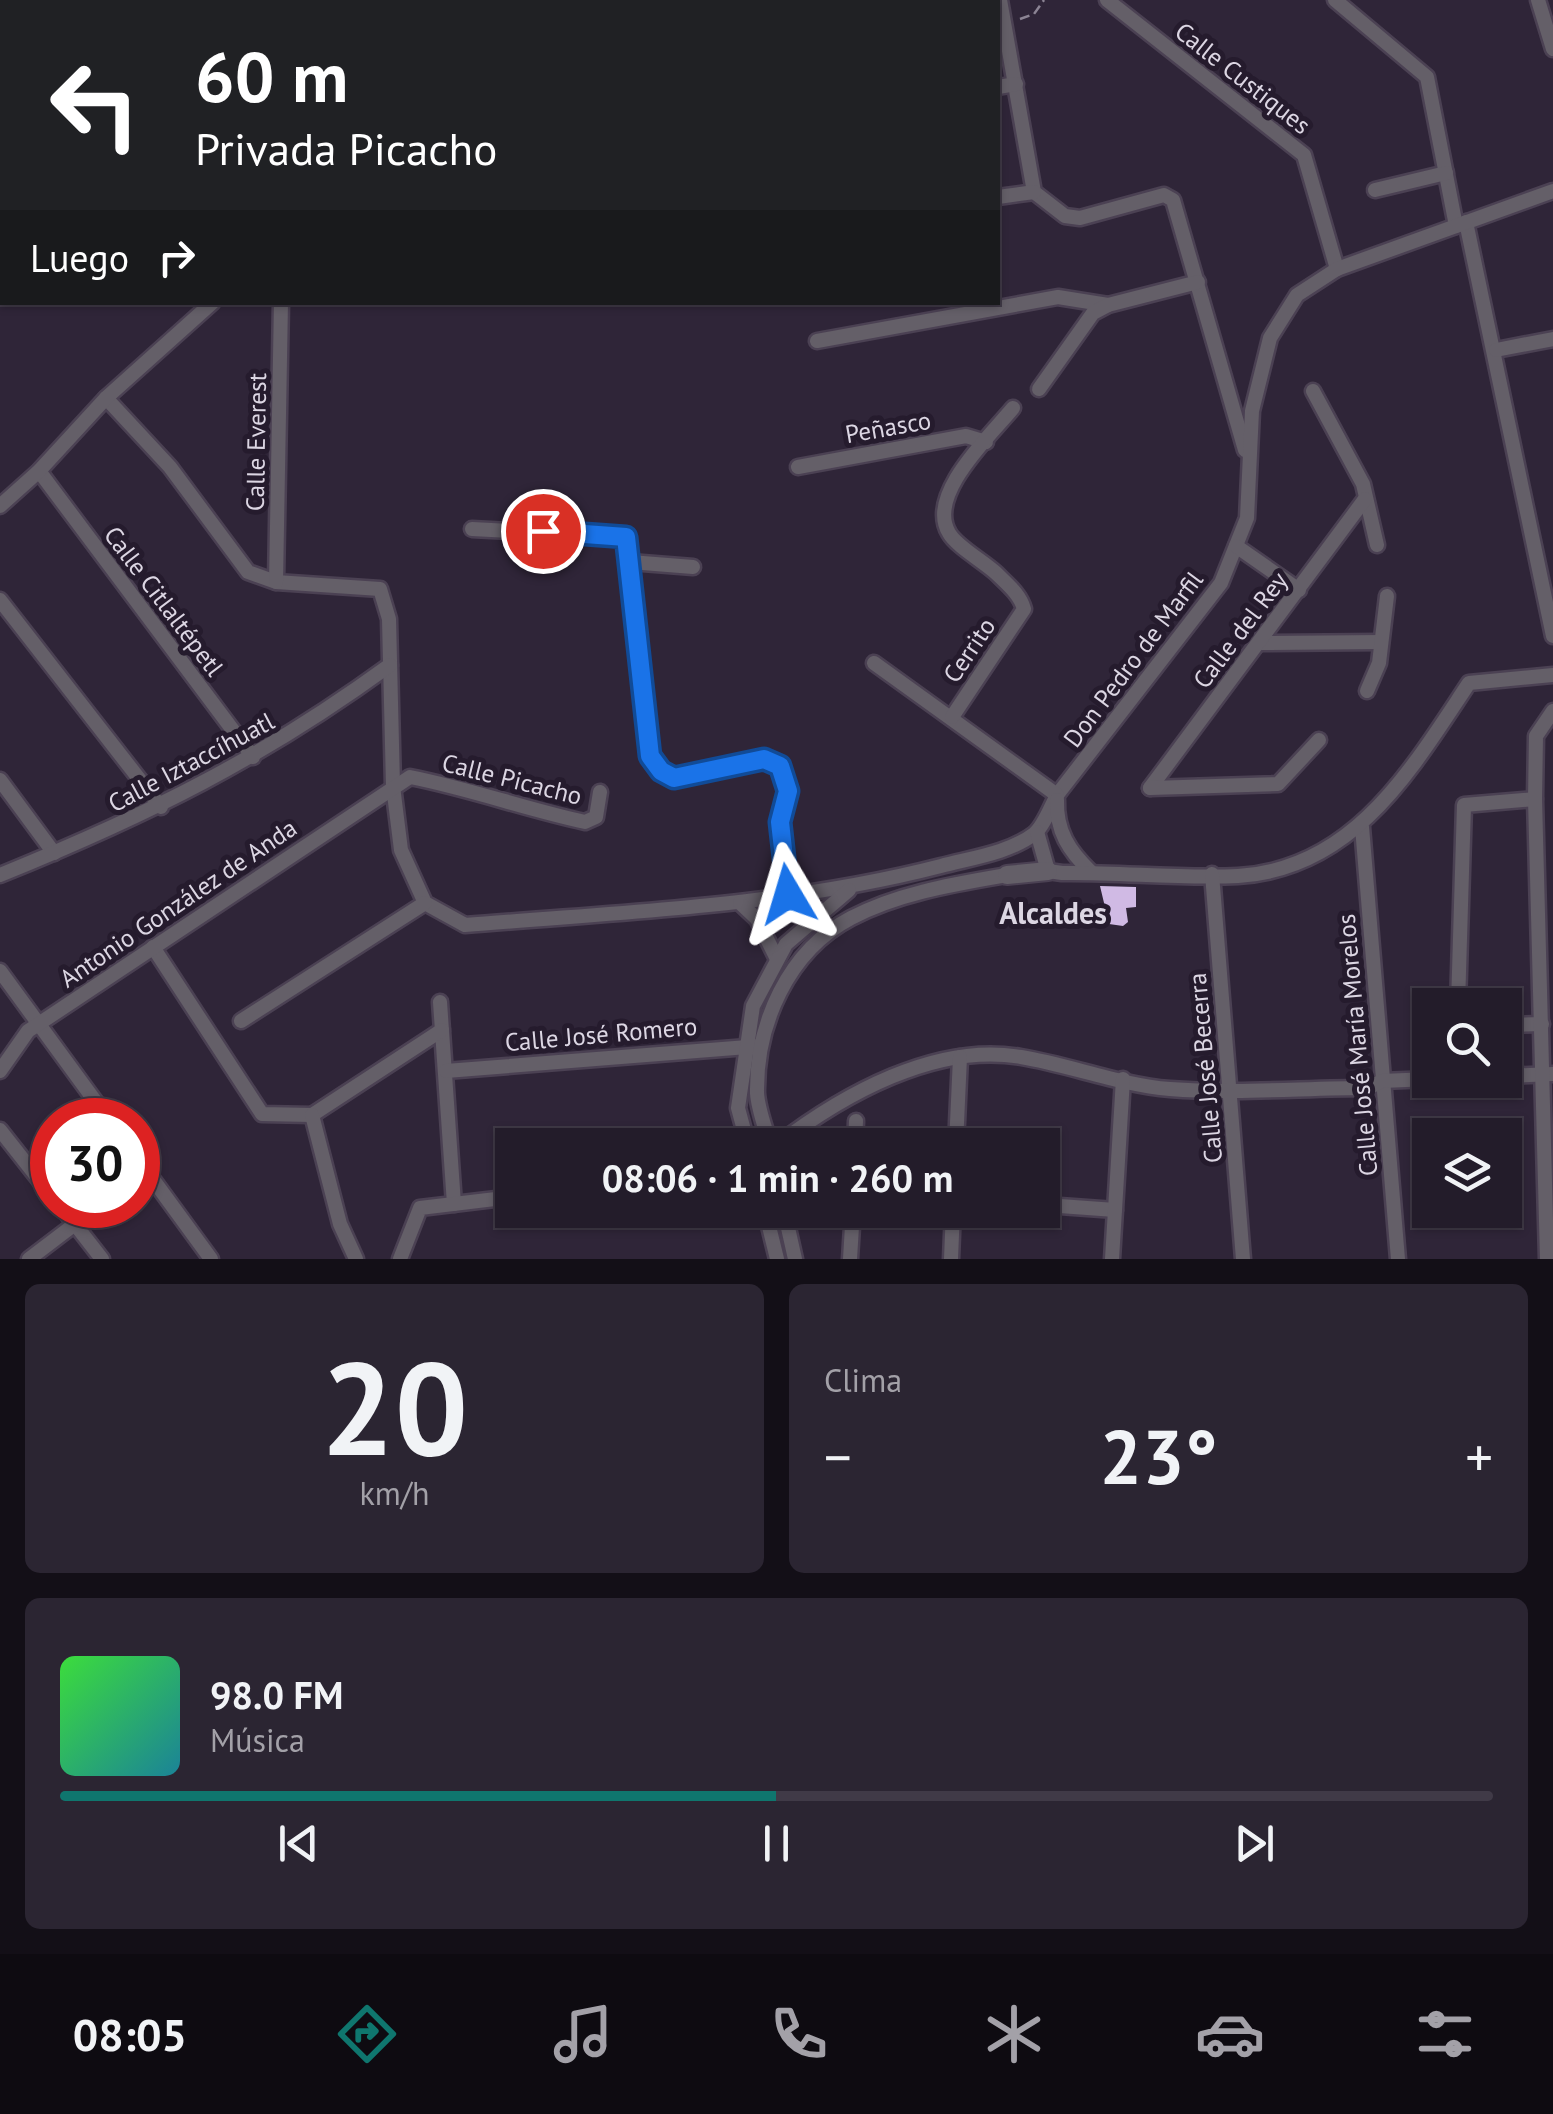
<!DOCTYPE html>
<html lang="es">
<head>
<meta charset="utf-8">
<style>
  :root { --surface:#231c2a; --page:#2b2532; --text:#f1f3f6; --muted:#a3a1a8; --line:#403a47; --accent:#0f766e }
  body { margin:0; font-family:"PT Sans",sans-serif; background:var(--page); color:var(--text); height:100vh; display:flex; flex-direction:column; font-size:38px; white-space:nowrap }
  * { box-sizing:border-box; margin:0 }
  p { font-size:32px; color:var(--muted) }
  .icon { flex:none; width:55px; height:55px; fill:none; stroke:currentColor; stroke-width:2; stroke-linecap:round; stroke-linejoin:round }
  .map { position:relative; height:1259px; overflow:hidden }
  .side { display:flex; flex-direction:column; gap:25px; padding:25px; background:#130f17; flex:1 }
  .side>* { flex:none }
  .banner { position:absolute; left:0px; top:0px; width:1000px; height:305px; box-shadow:0 2px 8px #0004,0 0 0 2px var(--line); background:#202124; color:#fff; overflow:hidden }
  .fabs { position:absolute; left:1412px; top:988px; display:grid; gap:20px }
  .fabs a { display:grid; place-items:center; width:110px; height:110px; border-radius:0px; background:var(--surface); box-shadow:0 2px 8px #0004,0 0 0 2px var(--line); font-size:50px }
  .speed { position:absolute; left:30px; top:1098px; display:flex; gap:20px; font-size:50px; font-weight:700; text-align:center }
  .speed>* { display:grid; place-content:center; width:130px; height:130px; border-radius:50%; background:var(--surface); box-shadow:0 2px 8px #0004,0 0 0 2px var(--line); line-height:1 }
  .speed .limit { border:15px solid #d22; background:#fff; color:#111 }
  .pin { position:absolute; display:grid; place-items:center; width:85px; height:85px; color:#fff; margin:-42px; border:5px solid #fff; border-radius:50%; box-shadow:0 2px 10px #0007 }
  .me { position:absolute; width:110px; margin:-55px; rotate:353deg; stroke-linejoin:round; filter:drop-shadow(0 0 8px #0008) }
  .turn { display:flex; align-items:center; gap:35px; height:210px; padding:0 30px; font-size:45px }
  .turn .icon { width:130px; height:130px; stroke-width:2.5 }
  .turn b { display:block; font-size:70px; line-height:85px }
  .then { display:flex; align-items:center; height:95px; padding:0 30px; background:#0003; gap:20px; font-size:38px }
  .big { font-size:75px; font-weight:700; line-height:1.1 }
  .side .widget { flex:1; display:flex; flex-direction:column; justify-content:center; gap:15px; min-width:0; padding:0 35px; border-radius:15px; background:var(--page) }
  .side .dial { align-items:center; gap:0 }
  .dial b { font-size:130px; line-height:1 }
  .song { display:flex; align-items:center; gap:30px }
  .cover { width:120px; height:120px; border-radius:15px; background:linear-gradient(135deg,hsl(120 70% 55%),hsl(190 70% 35%)) }
  .played { height:10px; border-radius:5px; background:linear-gradient(90deg,var(--accent) 50%,var(--line) 50%) }
  .keys { display:flex; justify-content:space-around; direction:ltr }
  .heat { display:flex; justify-content:space-between; align-items:center; font-size:55px; direction:ltr }
  .side .tiles { flex:1; display:grid; gap:25px; grid-template-columns:1fr 1fr }
  .widget:last-child { grid-column:span 2 }
  .trip { position:absolute; left:495px; top:1128px; width:565px; height:100px; border-radius:0px; background:var(--surface); box-shadow:0 2px 8px #0004,0 0 0 2px var(--line); font-weight:700; line-height:100px; text-align:center }
  .menu { display:flex; height:160px; justify-content:space-around; align-items:center; background:#0e0b11; color:var(--muted) }
  .menu .icon { width:70px; height:70px }
  .menu .on { color:var(--accent) }
  .menu b { font-size:45px; color:var(--text) }
  .map>svg:first-child { display:block }
  .building { fill:#d0bae4 }
  .lines { fill:none; stroke-linecap:round; stroke-linejoin:round }
  .minor-casing { stroke:#4b4153; stroke-width:19 }
  .tertiary-casing { stroke:#4b4153; stroke-width:22 }
  .path { stroke:#8c8494; stroke-width:2.5; stroke-dasharray:10 5; stroke-linecap:butt }
  .minor { stroke:#645f68; stroke-width:14 }
  .tertiary { stroke:#645f68; stroke-width:18 }
  .route-casing { stroke:#114b97; stroke-width:25 }
  .route { stroke:#1a73e8; stroke-width:18 }
  .labels { text-anchor:middle; dominant-baseline:central; stroke-width:10; stroke-linejoin:round; paint-order:stroke }
  .street-label { font-size:25px; fill:#dcd6e3; stroke:#251b2d }
  .quarter-label { font-size:30px; font-weight:bold; fill:#dcd6e3; stroke:#251b2d }
</style>
</head>
<body>
<div class="map">
<svg width="1553" height="1259" viewBox="0 0 1553 1259">
  <rect width="100%" height="100%" fill="#2f2538"/>
  <!-- building -->
  <path class="building" d="M1100,886L1136,887V907L1126,908L1128,922L1123,926L1109,924Z"/>
  <g class="lines">
    <!-- minor casing -->
    <g class="minor-casing">
      <g id="minor">
        <path d="M1000,0L1034,192L1065,216L1080,218L1164,195L1173,200L1245,450"/>
        <path d="M1107,0L1304,155L1337,269"/>
        <path d="M1335,0L1427,77L1456,226"/>
        <path d="M1538,0L1553,49"/>
        <path d="M338,2V0"/>
        <path d="M450,2V0"/>
        <path d="M552,2V0"/>
        <path d="M662,2V0"/>
        <path d="M769,2V0"/>
        <path d="M877,2V0"/>
        <path d="M910,2L923,0"/>
        <path d="M998,87L1016,84"/>
        <path d="M1375,190L1446,173"/>
        <path d="M998,197L1034,192"/>
        <path d="M1466,222L1553,636"/>
        <path d="M817,341L1058,297L1108,305"/>
        <path d="M1496,350L1553,339"/>
        <path d="M1039,389L1093,313L1108,305L1198,282"/>
        <path d="M1313,391L1363,484L1377,545"/>
        <path d="M106,398L170,467L248,572L276,582L380,589L389,619L393,786L401,850L425,903L465,925C625,912 786,906 941,866C971,858 1009,853 1034,834C1044,826 1051,806 1057,795L1221,583L1247,518L1252,411L1270,338L1297,295L1337,269L1553,191"/>
        <path d="M798,467L966,436L986,442"/>
        <path d="M39,471L253,757"/>
        <path d="M0,506L39,471L106,398L213,302"/>
        <path d="M472,529L626,537L651,757L661,771L674,778L764,759L780,765L788,791L780,822L789,894"/>
        <path d="M1236,546L1299,590"/>
        <path d="M630,562L693,567"/>
        <path d="M276,582L281,302"/>
        <path d="M0,600L161,807"/>
        <path d="M1259,643L1381,642"/>
        <path d="M874,663L1057,795"/>
        <path d="M1367,691L1379,663L1387,596"/>
        <path d="M952,717L1024,609C1020,594 1007,584 996,573C983,561 956,546 949,533C926,495 990,436 1013,408"/>
        <path d="M0,780L54,853"/>
        <path d="M1150,788L1365,499"/>
        <path d="M1150,788L1278,784L1319,740"/>
        <path d="M1057,800C1056,831 1069,851 1091,872"/>
        <path d="M1362,827L1398,1259"/>
        <path d="M1037,832L1048,871L1062,873C1120,872 1180,879 1238,876C1354,869 1411,770 1469,683L1553,675"/>
        <path d="M1212,874L1243,1259"/>
        <path d="M0,875C148,815 261,759 390,665"/>
        <path d="M740,903L757,919L776,957"/>
        <path d="M153,947L262,1114L312,1115"/>
        <path d="M0,971L109,1120"/>
        <path d="M440,1002L454,1204"/>
        <path d="M1458,1005L1464,805L1535,799"/>
        <path d="M241,1021L425,903"/>
        <path d="M1505,1025L1542,1024"/>
        <path d="M0,1071L28,1031L410,777C471,789 525,809 585,822L596,817L600,792"/>
        <path d="M446,1071L760,1046"/>
        <path d="M1505,1076L1553,1074"/>
        <path d="M312,1115L442,1030"/>
        <path d="M312,1115L340,1224L356,1259"/>
        <path d="M0,1130L52,1196"/>
        <path d="M748,1145L738,1108L753,1006L786,944L849,890"/>
        <path d="M770,1145C766,1129 758,1110 757,1093C756,1024 788,951 851,918C898,893 955,884 1007,875"/>
        <path d="M777,1145C842,1095 936,1042 1021,1057C1070,1065 1120,1085 1170,1089C1235,1094 1303,1088 1368,1088L1382,1081L1430,1079"/>
        <path d="M855,1145L856,1121"/>
        <path d="M956,1145L960,1057"/>
        <path d="M138,1159L211,1259"/>
        <path d="M60,1205L102,1259"/>
        <path d="M1046,1205L1115,1210"/>
        <path d="M765,1210L777,1259"/>
        <path d="M784,1210L795,1259"/>
        <path d="M29,1259L75,1224"/>
        <path d="M400,1259L420,1208L512,1197"/>
        <path d="M850,1259L853,1210"/>
        <path d="M951,1259L953,1210"/>
        <path d="M1112,1259L1123,1079"/>
        <path d="M1547,1259L1535,799L1536,736L1553,711"/>
      </g>
    </g>
    <!-- tertiary casing -->
    <g class="tertiary-casing">
      <path id="tertiary" d="M1007,875L1048,871"/>
    </g>
    <!-- path -->
    <path class="path" d="M1020,19L1034,14L1044,0"/>
    <!-- minor -->
    <use href="#minor" class="minor"/>
    <!-- tertiary -->
    <use href="#tertiary" class="tertiary"/>
  </g>
  <g class="lines">
    <!-- route casing -->
    <g class="route-casing">
      <path id="route" d="M543,531L626,537L650,756L661,771L674,778L764,759L780,766L788,791L780,822L788,894"/>
    </g>
    <!-- route -->
    <use href="#route" class="route"/>
  </g>
  <g class="labels">
    <!-- street labels -->
    <g class="street-label">
      <text transform="translate(1243 78) rotate(38)">Calle Custiques</text>
      <text transform="translate(888 427) rotate(-10)">Peñasco</text>
      <text transform="translate(256 442) rotate(-89)">Calle Everest</text>
      <text transform="translate(164 601) rotate(53)">Calle Citlaltépetl</text>
      <text transform="translate(1240 630) rotate(-53)">Calle del Rey</text>
      <text transform="translate(969 650) rotate(-56)">Cerrito</text>
      <text transform="translate(1133 659) rotate(-53)">Don Pedro de Marfil</text>
      <text transform="translate(191 762) rotate(-28)">Calle Iztaccíhuatl</text>
      <text transform="translate(512 779) rotate(14)">Calle Picacho</text>
      <text transform="translate(178 903) rotate(-34)">Antonio González de Anda</text>
      <text transform="translate(601 1034) rotate(-5)">Calle José Romero</text>
      <text transform="translate(1357 1045) rotate(-95)">Calle José María Morelos</text>
      <text transform="translate(1205 1068) rotate(-95)">Calle José Becerra</text>
    </g>
    <!-- quarter labels -->
    <g class="quarter-label">
      <text x="1053" y="912">Alcaldes</text>
    </g>
  </g>
</svg>
<div class="fabs">
<a><svg class="icon" aria-label="search" viewBox="0 0 24 24"><circle cx="10" cy="10" r="6"/><path d="M15 15l6 6"/></svg></a>
<a><svg class="icon" aria-label="layers" viewBox="0 0 24 24"><path d="M12 4l9 5-9 5-9-5zM3 14l9 5 9-5"/></svg></a>
</div>
<div class="speed"><div class="limit">30</div></div>
<div class="pin" style="left:543px;top:531px;background:#d93025"><svg class="icon" aria-label="arrive" viewBox="0 0 24 24"><path d="M6 21V4h12l-3 4 3 4H6"/></svg></div>
<svg class="me" style="left:788px;top:894px" viewBox="-20 -20 40 40"><path d="M0-17L14 15 0 8-14 15z" fill="#1a73e8" stroke="#fff" stroke-width="4"/></svg>
<div class="trip">08:06 · 1 min · 260 m</div>
<div class="banner">
<div class="turn"><svg class="icon" aria-label="left" viewBox="0 0 24 24"><path d="M17 20v-9H6M10 6l-5 5 5 5"/></svg><div><b>60 m</b>Privada Picacho</div></div>
<div class="then">Luego<svg class="icon" aria-label="right" viewBox="0 0 24 24"><path d="M7 20v-9h11M14 6l5 5-5 5"/></svg></div>
</div>
</div>
<section class="side">
<div class="tiles">
<div class="widget dial"><b>20</b><p>km/h</p></div>
<div class="widget"><p>Clima</p>
<div class="heat"><a>−</a><b class="big">23°</b><a>+</a></div>
</div>
<div class="widget">
<div class="song"><i class="cover"></i><div><b>98.0 FM</b><p>Música</p></div></div>
<div class="played"></div>
<div class="keys"><svg class="icon" aria-label="previous" viewBox="0 0 24 24"><path d="M18 5L8 12l10 7zM5 5v14"/></svg><svg class="icon" aria-label="pause" viewBox="0 0 24 24"><path d="M8 5v14M16 5v14"/></svg><svg class="icon" aria-label="next" viewBox="0 0 24 24"><path d="M6 5l10 7-10 7zM19 5v14"/></svg></div>
</div>
</div>
</section>
<nav class="menu">
<b>08:05</b>
<svg class="icon on" aria-label="directions" viewBox="0 0 24 24"><path d="M12 3l9 9-9 9-9-9zM9 14v-3h6M13 9l2 2-2 2"/></svg>
<svg class="icon" aria-label="music" viewBox="0 0 24 24"><path d="M9 18V5l10-2v13"/><circle cx="6" cy="18" r="3"/><circle cx="16" cy="16" r="3"/></svg>
<svg class="icon" aria-label="phone" viewBox="0 0 24 24"><path d="M5 4h4l2 5-3 2q2 4 5 5l2-3 5 2v4C11 20 4 13 5 4z"/></svg>
<svg class="icon" aria-label="climate" viewBox="0 0 24 24"><path d="M12 3v18M4 7l16 10M4 17L20 7"/></svg>
<svg class="icon" aria-label="car" viewBox="0 0 24 24"><path d="M5 17H2v-5l4-1 3-4h7l3 4 3 1v5h-3M9 17h6M6 11h13"/><circle cx="7" cy="17" r="2"/><circle cx="17" cy="17" r="2"/></svg>
<svg class="icon" aria-label="filters" viewBox="0 0 24 24"><path d="M4 7h16M4 17h16"/><circle cx="9" cy="7" r="2"/><circle cx="15" cy="17" r="2"/></svg>
</nav>
</body>
</html>
